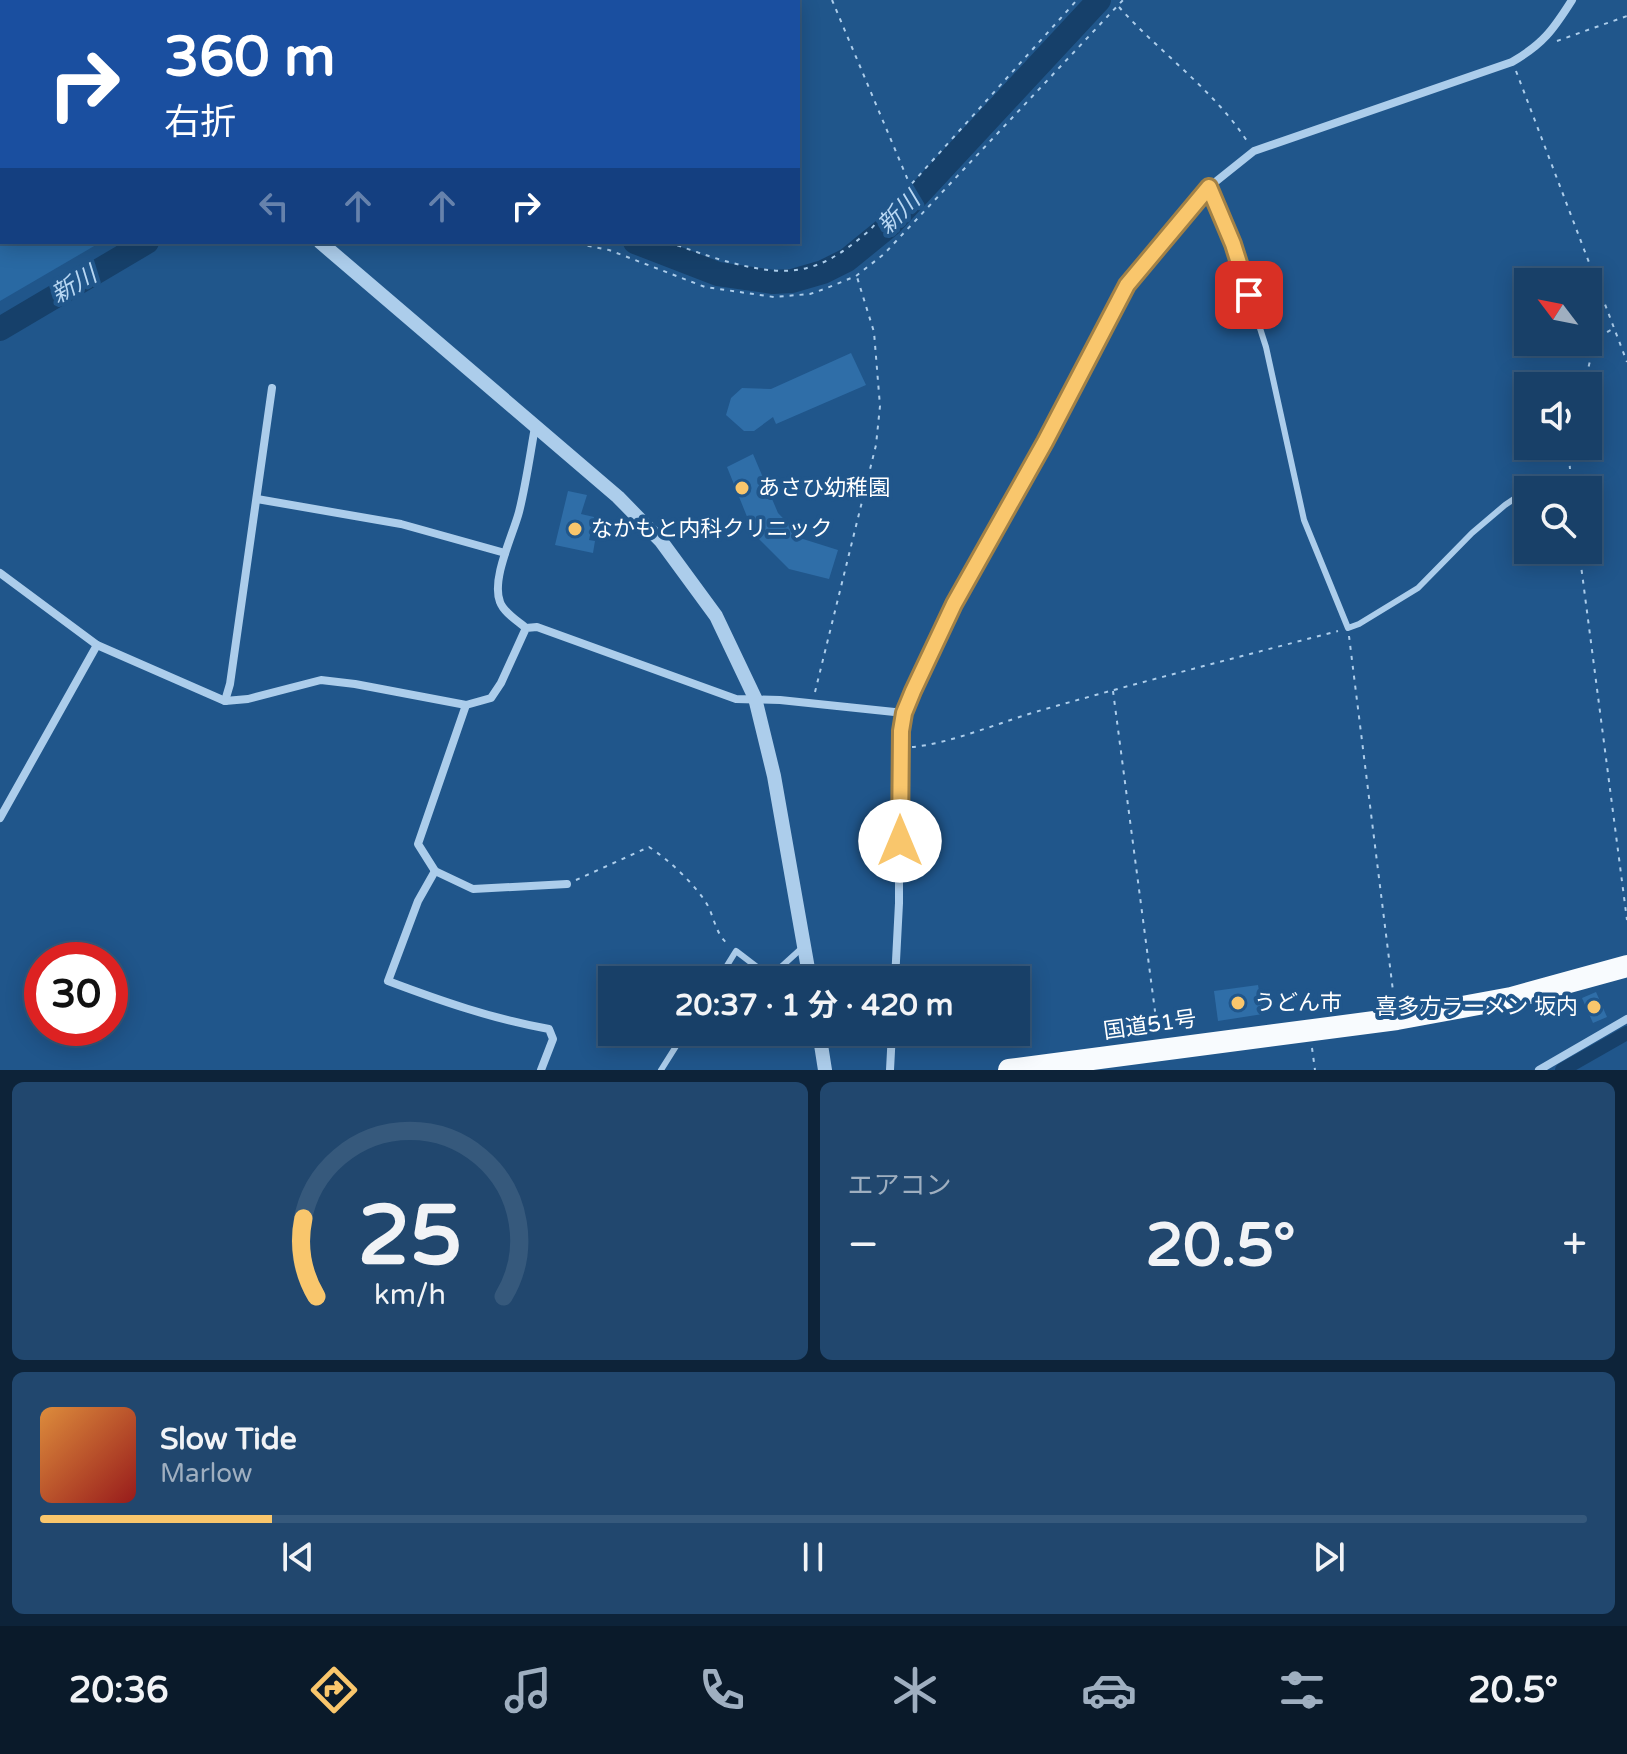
<!DOCTYPE html>
<html lang="ja">
<head>
<meta charset="utf-8">
<style>
  :root { --surface:#184068; --page:#21476e; --text:#f1f3f6; --muted:#9fafc0; --line:#36597c; --accent:#f9c66c }
  body { margin:0; font-family:"Varela Round","Noto Sans JP",sans-serif; background:var(--page); color:var(--text); height:100vh; display:flex; flex-direction:column; font-size:30px; white-space:nowrap }
  * { box-sizing:border-box; margin:0 }
  p { font-size:26px; color:var(--muted) }
  .icon { flex:none; width:44px; height:44px; fill:none; stroke:currentColor; stroke-width:2; stroke-linecap:round; stroke-linejoin:round }
  .map { position:relative; height:1070px; overflow:hidden }
  .details { display:flex; flex-direction:column; gap:12px; padding:12px; background:#0d2339; flex:1 }
  .details>* { flex:none }
  .banner { position:absolute; left:0px; top:0px; width:800px; height:244px; box-shadow:0 4px 20px #0003,0 0 0 2px var(--line); background:#1a4fa0; color:#fff; overflow:hidden }
  .needle { width:52px; rotate:302deg }
  .buttons { position:absolute; left:1514px; top:268px; display:grid; gap:16px }
  .buttons a { display:grid; place-items:center; width:88px; height:88px; border-radius:0px; background:var(--surface); box-shadow:0 4px 20px #0003,0 0 0 2px var(--line); font-size:40px }
  .speed { position:absolute; left:24px; top:942px; display:flex; gap:16px; font-size:40px; font-weight:700; text-align:center }
  .speed>* { display:grid; place-content:center; width:104px; height:104px; border-radius:50%; background:var(--surface); box-shadow:0 4px 20px #0003,0 0 0 2px var(--line); line-height:1 }
  .speed .limit { border:12px solid #d22; background:#fff; color:#111 }
  .pin { position:absolute; display:grid; place-items:center; width:68px; height:68px; color:#fff; margin:-34px; border-radius:16px; box-shadow:0 4px 12px #0006 }
  .me { position:absolute; width:88px; margin:-44px; rotate:0deg; stroke-linejoin:round; filter:drop-shadow(0 0 6px #0008) }
  .turn { display:flex; align-items:center; gap:28px; height:168px; padding:0 32px; font-size:36px }
  .turn .icon { width:104px; height:104px; stroke-width:2.5 }
  .turn b { display:block; font-size:56px; line-height:68px }
  .lanes { display:flex; align-items:center; height:76px; padding:0 32px; background:#0003; justify-content:center; gap:40px; direction:ltr }
  .lanes .off { opacity:.35 }
  .big { font-size:60px; font-weight:700; line-height:1.1 }
  .details .card { flex:1; display:flex; flex-direction:column; justify-content:center; gap:12px; min-width:0; padding:0 28px; border-radius:12px; background:var(--page) }
  .details .dial { align-items:center; gap:0 }
  .dial svg { height:208px; overflow:visible; fill:none; stroke:var(--line); stroke-width:7; stroke-linecap:round; text-anchor:middle }
  .dial text { fill:var(--text); stroke:none }
  .song { display:flex; align-items:center; gap:24px }
  .cover { width:96px; height:96px; border-radius:12px; background:linear-gradient(135deg,hsl(30 70% 55%),hsl(0 70% 35%)) }
  .played { height:8px; border-radius:4px; background:linear-gradient(90deg,var(--accent) 15%,var(--line) 15%) }
  .keys { display:flex; justify-content:space-around; direction:ltr }
  .heat { display:flex; justify-content:space-between; align-items:center; font-size:44px; direction:ltr }
  .details .tiles { flex:1; display:grid; gap:12px; grid-template-columns:1fr 1fr }
  .card:last-child { grid-column:span 2 }
  .trip { position:absolute; left:598px; top:966px; width:432px; height:80px; border-radius:0px; background:var(--surface); box-shadow:0 4px 20px #0003,0 0 0 2px var(--line); font-weight:700; line-height:80px; text-align:center }
  .tabs { display:flex; height:128px; justify-content:space-around; align-items:center; background:#0a1a2a; color:var(--muted) }
  .tabs .icon { width:56px; height:56px }
  .tabs .current { color:var(--accent) }
  .tabs b { font-size:36px; color:var(--text) }
  .map>svg:first-child { display:block }
  .green { fill:#2969a3 }
  .lines { fill:none; stroke-linecap:round; stroke-linejoin:round }
  .canal { stroke:#16406a; stroke-width:14 }
  .river { stroke:#16406a; stroke-width:24 }
  .building { fill:#2f6ea8 }
  .path { stroke:#accdeb; stroke-width:2; stroke-dasharray:4 6; stroke-linecap:butt }
  .service { stroke:#accdeb; stroke-width:6 }
  .minor { stroke:#accdeb; stroke-width:8 }
  .tertiary { stroke:#accdeb; stroke-width:14 }
  .trunk { stroke:#f8fbfe; stroke-width:22 }
  .route-casing { stroke:#a28146; stroke-width:20 }
  .route { stroke:#f9c66c; stroke-width:14 }
  .poi-dot { fill:#f9c66c; stroke:#20568b; stroke-width:3 }
  .labels { text-anchor:middle; dominant-baseline:central; stroke-width:8; stroke-linejoin:round; paint-order:stroke }
  .poi-label { font-size:22px; fill:#fff; stroke:#20568b; text-anchor:start }
  .street-label { font-size:22px; fill:#fff; stroke:#20568b }
  .water-label { font-size:24px; font-style:italic; fill:#b8d7f3; stroke:#20568b }
</style>
</head>
<body>
<div class="map">
<svg width="1627" height="1070" viewBox="0 0 1627 1070">
  <rect width="100%" height="100%" fill="#20568b"/>
  <!-- green -->
  <path class="green" d="M0,0L25,2H2V242H101L0,301Z"/>
  <g class="lines">
    <!-- canal -->
    <path class="canal" d="M1562,1070L1627,1033"/>
    <!-- river -->
    <g class="river">
      <path d="M635,242L718,274L773,282L792,281L823,272L847,260L890,225L1099,0"/>
      <path d="M0,329L147,242"/>
    </g>
  </g>
  <!-- building -->
  <g class="building">
    <path d="M851,353L866,385L776,424L773,417L754,431H744L726,415L731,398L742,388L771,389Z"/>
    <path d="M753,454L778,513L803,539L838,550L829,579L789,569L754,534L727,467Z"/>
    <path d="M568,491L587,495L581,514L594,517L589,540L595,541L593,553L555,545Z"/>
    <path d="M1258,985L1263,1014L1218,1021L1214,991Z"/>
    <path d="M1596,992L1607,1017L1593,1023L1582,998Z"/>
  </g>
  <g class="lines">
    <!-- path -->
    <g class="path">
      <path d="M591,0L592,2"/>
      <path d="M832,0L910,185"/>
      <path d="M210,2V0"/>
      <path d="M434,2V0"/>
      <path d="M783,2L788,0"/>
      <path d="M1119,7C1160,53 1213,89 1247,141"/>
      <path d="M1557,41L1627,16"/>
      <path d="M1516,71L1627,362"/>
      <path d="M568,242L609,250L705,287L774,297L810,294L827,288L856,276L884,254L1123,0"/>
      <path d="M668,242C705,255 767,279 807,268C831,262 851,246 870,230L1077,0"/>
      <path d="M693,242L697,252"/>
      <path d="M1584,386C1590,365 1591,338 1613,329"/>
      <path d="M1568,446L1570,469"/>
      <path d="M1579,550L1627,920"/>
      <path d="M1349,636L1394,999"/>
      <path d="M1113,691L1158,1034"/>
      <path d="M815,692L876,445L880,406L874,332L857,277"/>
      <path d="M912,747C950,744 1003,721 1042,710C1140,682 1239,657 1338,631"/>
      <path d="M576,880L649,847C668,859 697,886 708,906C715,920 716,935 729,945"/>
      <path d="M1312,1048L1315,1070"/>
    </g>
    <!-- service -->
    <g class="service">
      <path d="M0,150L2,148"/>
      <path d="M1209,187L1233,244L1266,347L1304,520L1348,628L1359,624L1418,588L1472,533L1505,505L1542,480L1570,481"/>
      <path d="M718,980L736,951L774,980"/>
      <path d="M775,980L781,967L803,947"/>
      <path d="M661,1070L685,1032"/>
    </g>
    <!-- minor -->
    <g class="minor">
      <path d="M257,499L401,524L505,553"/>
      <path d="M0,573L97,645L225,701L248,699L321,680L355,684L466,705L491,698L501,683L526,628L537,627L736,699L780,700L904,713"/>
      <path d="M526,628C518,621 504,613 500,602C491,579 513,535 519,512C526,484 530,455 535,427"/>
      <path d="M225,701L230,684L272,388"/>
      <path d="M466,705L418,844L435,871L473,889L567,884"/>
      <path d="M0,818L97,645"/>
      <path d="M435,871L418,901L388,981C441,1001 493,1019 549,1029L553,1039L541,1070"/>
      <path d="M895,980L899,903V749L904,713L954,604L1045,442L1127,285L1209,187L1254,151L1512,62C1543,44 1553,30 1572,0"/>
      <path d="M890,1070L892,1032"/>
      <path d="M1539,1070L1627,1019"/>
    </g>
    <!-- tertiary -->
    <g class="tertiary">
      <path d="M51,0L52,2"/>
      <path d="M320,242L618,497L661,541L716,616L755,698L774,776L810,980"/>
      <path d="M819,1032L825,1070"/>
    </g>
    <!-- trunk -->
    <path class="trunk" d="M1009,1070L1397,1019L1511,998L1627,966"/>
  </g>
  <g class="lines">
    <!-- route casing -->
    <g class="route-casing">
      <path id="route" d="M900,841L901,731L904,713L913,691L954,604L1045,442L1127,285L1209,187L1233,244L1249,295"/>
    </g>
    <!-- route -->
    <use href="#route" class="route"/>
  </g>
  <!-- markers -->
  <g class="poi-dot">
    <circle cx="742" cy="488" r="8"/>
    <circle cx="575" cy="529" r="8"/>
    <circle cx="1238" cy="1003" r="8"/>
    <circle cx="1594" cy="1007" r="8"/>
  </g>
  <g class="labels">
    <!-- poi labels -->
    <g class="poi-label">
      <text x="758" y="488">あさひ幼稚園</text>
      <text x="591" y="529">なかもと内科クリニック</text>
      <text x="1254" y="1003">うどん市</text>
      <text x="1578" y="1007" text-anchor="end">喜多方ラーメン 坂内</text>
    </g>
    <!-- street labels -->
    <g class="street-label">
      <text transform="translate(1150 1025) rotate(-8)">国道51号</text>
    </g>
    <!-- water labels -->
    <g class="water-label">
      <text transform="translate(899 213) rotate(-45)">新川</text>
      <text transform="translate(74 285) rotate(-31)">新川</text>
    </g>
  </g>
</svg>
<div class="buttons">
<a><svg class="needle" viewBox="-14 -14 28 28"><path d="M0-13l5 13h-10z" fill="#e53935"/><path d="M0 13l5-13h-10z" fill="#9fafc0"/></svg></a>
<a><svg class="icon" aria-label="sound" viewBox="0 0 24 24"><path d="M4 9h4l5-4v14l-5-4H4zM17 9q2 3 0 6"/></svg></a>
<a><svg class="icon" aria-label="search" viewBox="0 0 24 24"><circle cx="10" cy="10" r="6"/><path d="M15 15l6 6"/></svg></a>
</div>
<div class="speed"><div class="limit">30</div></div>
<div class="pin" style="left:1249px;top:295px;background:#d93025"><svg class="icon" aria-label="arrive" viewBox="0 0 24 24"><path d="M6 21V4h12l-3 4 3 4H6"/></svg></div>
<svg class="me" style="left:900px;top:841px" viewBox="-20 -20 40 40"><circle r="19" fill="#fff"/><path d="M0-13L10 11 0 6-10 11z" fill="#f9c66c"/></svg>
<div class="trip">20:37 · 1 分 · 420 m</div>
<div class="banner">
<div class="turn"><svg class="icon" aria-label="right" viewBox="0 0 24 24"><path d="M7 20v-9h11M14 6l5 5-5 5"/></svg><div><b>360 m</b>右折</div></div>
<div class="lanes"><svg class="icon off" aria-label="left" viewBox="0 0 24 24"><path d="M17 20v-9H6M10 6l-5 5 5 5"/></svg><svg class="icon off" aria-label="ahead" viewBox="0 0 24 24"><path d="M12 20V5M6 11l6-6 6 6"/></svg><svg class="icon off" aria-label="ahead" viewBox="0 0 24 24"><path d="M12 20V5M6 11l6-6 6 6"/></svg><svg class="icon" aria-label="right" viewBox="0 0 24 24"><path d="M7 20v-9h11M14 6l5 5-5 5"/></svg></div>
</div>
</div>
<section class="details">
<div class="tiles">
<div class="card dial"><svg viewBox="0 0 100 80">
<path d="M14 69A42 42 0 1 1 86 69"/>
<path d="M14 69A42 42 0 0 1 9 39" stroke="#f9c66c"/>
<text x="50" y="56" font-size="32" font-weight="700">25</text>
<text x="50" y="72" font-size="11">km/h</text>
</svg></div>
<div class="card"><p>エアコン</p>
<div class="heat"><a>−</a><b class="big">20.5°</b><a>+</a></div>
</div>
<div class="card">
<div class="song"><i class="cover"></i><div><b>Slow Tide</b><p>Marlow</p></div></div>
<div class="played"></div>
<div class="keys"><svg class="icon" aria-label="previous" viewBox="0 0 24 24"><path d="M18 5L8 12l10 7zM5 5v14"/></svg><svg class="icon" aria-label="pause" viewBox="0 0 24 24"><path d="M8 5v14M16 5v14"/></svg><svg class="icon" aria-label="next" viewBox="0 0 24 24"><path d="M6 5l10 7-10 7zM19 5v14"/></svg></div>
</div>
</div>
</section>
<nav class="tabs">
<b>20:36</b>
<svg class="icon current" aria-label="directions" viewBox="0 0 24 24"><path d="M12 3l9 9-9 9-9-9zM9 14v-3h6M13 9l2 2-2 2"/></svg>
<svg class="icon" aria-label="music" viewBox="0 0 24 24"><path d="M9 18V5l10-2v13"/><circle cx="6" cy="18" r="3"/><circle cx="16" cy="16" r="3"/></svg>
<svg class="icon" aria-label="phone" viewBox="0 0 24 24"><path d="M5 4h4l2 5-3 2q2 4 5 5l2-3 5 2v4C11 20 4 13 5 4z"/></svg>
<svg class="icon" aria-label="climate" viewBox="0 0 24 24"><path d="M12 3v18M4 7l16 10M4 17L20 7"/></svg>
<svg class="icon" aria-label="car" viewBox="0 0 24 24"><path d="M5 17H2v-5l4-1 3-4h7l3 4 3 1v5h-3M9 17h6M6 11h13"/><circle cx="7" cy="17" r="2"/><circle cx="17" cy="17" r="2"/></svg>
<svg class="icon" aria-label="filters" viewBox="0 0 24 24"><path d="M4 7h16M4 17h16"/><circle cx="9" cy="7" r="2"/><circle cx="15" cy="17" r="2"/></svg>
<b>20.5°</b>
</nav>
</body>
</html>
